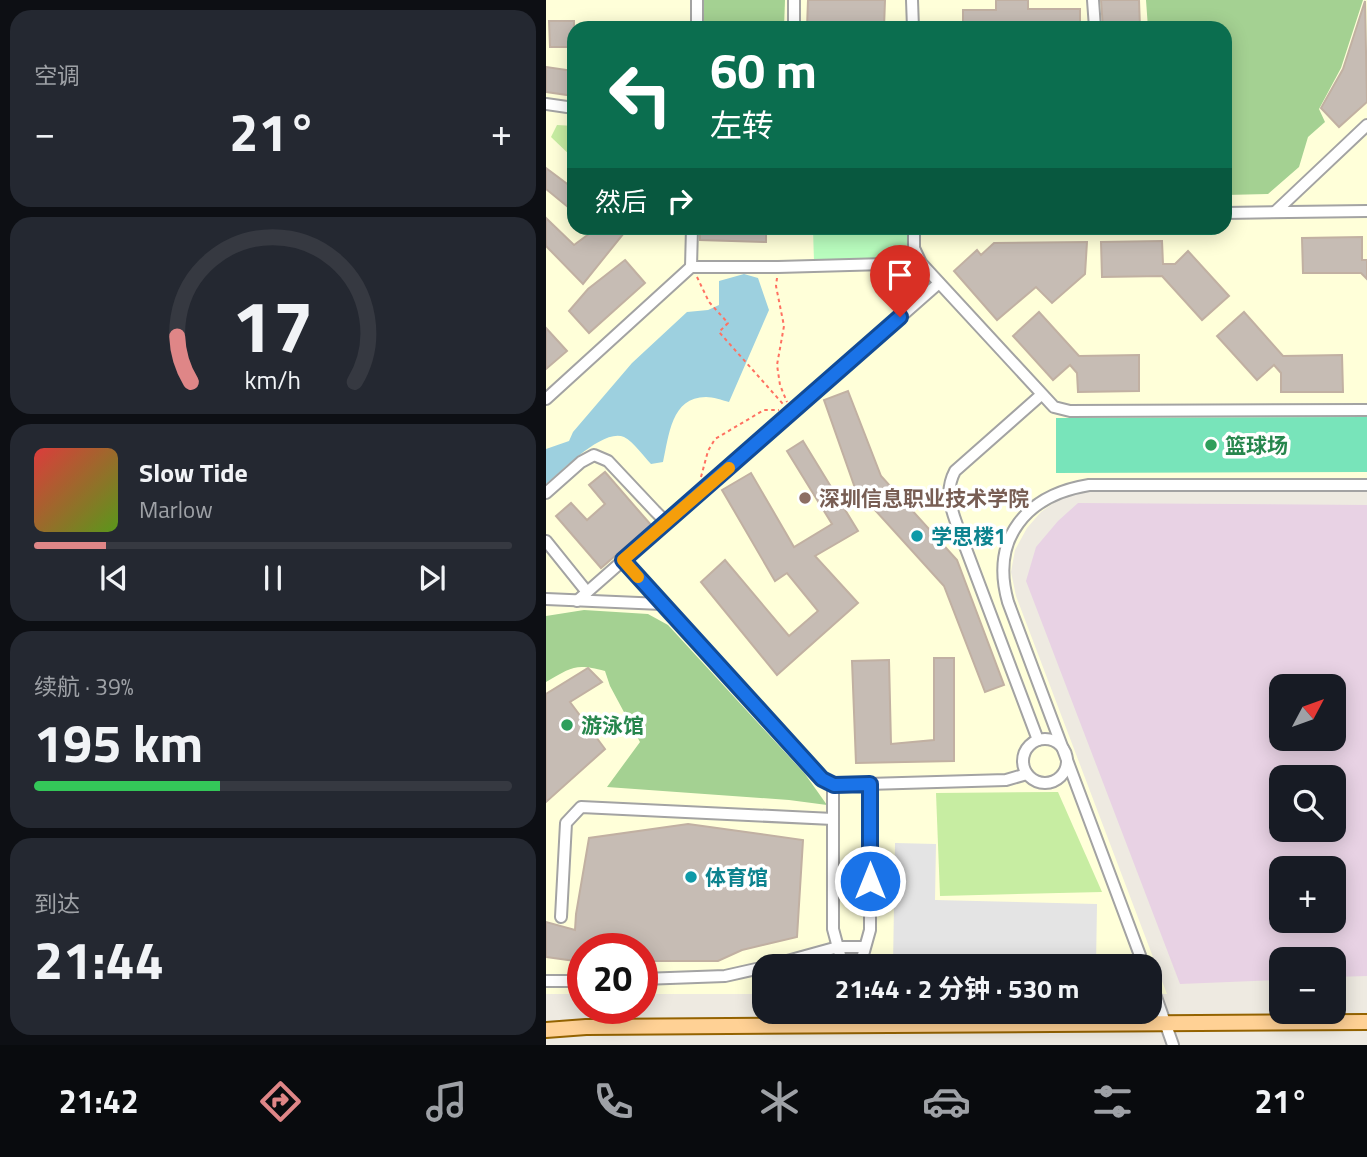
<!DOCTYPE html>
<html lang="zh">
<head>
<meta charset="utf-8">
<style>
  :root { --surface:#171b24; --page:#242831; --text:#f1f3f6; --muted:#9ea1a6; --line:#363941; --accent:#df8687 }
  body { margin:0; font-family:"Titillium Web","Noto Sans SC",sans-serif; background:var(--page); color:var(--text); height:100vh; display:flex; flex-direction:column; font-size:26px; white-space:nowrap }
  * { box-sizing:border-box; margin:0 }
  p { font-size:23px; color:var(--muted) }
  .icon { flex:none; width:38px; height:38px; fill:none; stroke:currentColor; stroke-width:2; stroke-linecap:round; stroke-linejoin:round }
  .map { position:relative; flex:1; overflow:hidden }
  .side { display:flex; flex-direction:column; gap:10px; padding:10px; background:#0d0f14; width:546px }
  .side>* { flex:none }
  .hud { position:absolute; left:21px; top:21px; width:665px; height:214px; border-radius:21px; box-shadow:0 4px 18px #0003; background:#0b6e4f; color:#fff; overflow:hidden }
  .needle { width:46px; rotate:49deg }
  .fabs { position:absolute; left:723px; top:674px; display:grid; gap:14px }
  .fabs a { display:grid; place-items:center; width:77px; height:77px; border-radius:14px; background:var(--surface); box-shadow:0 4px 18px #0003; font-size:35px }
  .speed { position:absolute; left:21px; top:933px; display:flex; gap:14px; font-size:35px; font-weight:700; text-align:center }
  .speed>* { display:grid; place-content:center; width:91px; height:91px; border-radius:50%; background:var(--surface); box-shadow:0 4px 18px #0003; line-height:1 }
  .speed .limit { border:10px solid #d22; background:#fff; color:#111 }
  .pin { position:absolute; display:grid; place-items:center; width:60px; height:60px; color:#fff; margin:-72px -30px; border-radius:50% 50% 50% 0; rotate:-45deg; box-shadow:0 0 7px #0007 }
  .pin .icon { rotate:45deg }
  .me { position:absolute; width:77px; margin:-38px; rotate:0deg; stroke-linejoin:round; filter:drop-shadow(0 0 5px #0008) }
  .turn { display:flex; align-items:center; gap:24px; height:147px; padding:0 28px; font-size:32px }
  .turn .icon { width:91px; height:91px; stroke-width:2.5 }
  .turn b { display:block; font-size:49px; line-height:60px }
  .then { display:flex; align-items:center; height:66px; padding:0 28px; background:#0003; gap:14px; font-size:26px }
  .big { font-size:52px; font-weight:700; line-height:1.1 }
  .side .tile { flex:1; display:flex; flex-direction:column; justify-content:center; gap:10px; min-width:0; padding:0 24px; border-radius:21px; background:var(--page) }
  .side .dial { align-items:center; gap:0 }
  .dial svg { height:182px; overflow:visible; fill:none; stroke:var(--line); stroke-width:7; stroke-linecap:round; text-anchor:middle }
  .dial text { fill:var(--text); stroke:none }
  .song { display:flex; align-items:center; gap:21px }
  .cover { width:84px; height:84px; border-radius:10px; background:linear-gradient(135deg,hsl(0 70% 55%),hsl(90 70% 35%)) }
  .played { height:7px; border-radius:4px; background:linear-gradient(90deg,var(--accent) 15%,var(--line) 15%) }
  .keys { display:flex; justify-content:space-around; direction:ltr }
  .heat { display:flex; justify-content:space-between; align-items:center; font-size:38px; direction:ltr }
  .charge { height:10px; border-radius:5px; background:linear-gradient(90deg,#34c759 39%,var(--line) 0) }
  .trip { position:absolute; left:206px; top:954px; width:410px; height:70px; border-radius:21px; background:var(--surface); box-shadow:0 4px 18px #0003; font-weight:700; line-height:70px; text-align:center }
  .tab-bar { display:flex; height:112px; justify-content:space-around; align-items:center; background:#090b0e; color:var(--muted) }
  .tab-bar .icon { width:49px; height:49px }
  .tab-bar .current { color:var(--accent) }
  .tab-bar b { font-size:32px; color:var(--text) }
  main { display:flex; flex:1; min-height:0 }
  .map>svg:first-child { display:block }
  .industrial { fill:#e8d2e4; fill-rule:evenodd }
  .education { fill:#ffffd9; fill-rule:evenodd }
  .grass { fill:#c7eda2 }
  .forest { fill:#a4d192 }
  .park { fill:#b9fdbe }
  .pitch { fill:#78e4ba }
  .parking { fill:#e4e4e4 }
  .water { fill:#9dd0df }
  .building { fill:#c6bcb4; stroke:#c1b0a2; stroke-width:2 }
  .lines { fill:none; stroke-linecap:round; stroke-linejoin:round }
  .minor-casing { stroke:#a3a3a3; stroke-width:14 }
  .major-casing { stroke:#946300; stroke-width:18 }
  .path { stroke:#ff7161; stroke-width:2; stroke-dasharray:3.5 3.5; stroke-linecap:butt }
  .minor { stroke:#fff; stroke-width:10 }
  .major { stroke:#ffd195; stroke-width:14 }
  .route-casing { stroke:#114b97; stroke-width:18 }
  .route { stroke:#1a73e8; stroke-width:12 }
  .slow { stroke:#f59e0b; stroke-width:12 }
  .leisure-dot { fill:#2e9e5b; stroke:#fff; stroke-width:2.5 }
  .education-dot { fill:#8d6e63; stroke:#fff; stroke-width:2.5 }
  .culture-dot { fill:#0f9aa8; stroke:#fff; stroke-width:2.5 }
  .labels { text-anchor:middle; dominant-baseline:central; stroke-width:7; stroke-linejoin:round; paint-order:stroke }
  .leisure-label { font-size:21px; font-weight:bold; fill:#27864d; stroke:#fff; text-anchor:start }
  .education-label { font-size:21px; font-weight:bold; fill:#785e54; stroke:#fff; text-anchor:start }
  .culture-label { font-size:21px; font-weight:bold; fill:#0d838f; stroke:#fff; text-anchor:start }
</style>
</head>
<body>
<main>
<section class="side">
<div class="tile"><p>空调</p>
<div class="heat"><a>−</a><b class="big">21°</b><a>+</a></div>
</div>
<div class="tile dial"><svg viewBox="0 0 100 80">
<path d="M14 69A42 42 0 1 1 86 69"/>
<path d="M14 69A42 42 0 0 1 8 49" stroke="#df8687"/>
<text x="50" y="56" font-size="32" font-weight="700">17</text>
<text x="50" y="72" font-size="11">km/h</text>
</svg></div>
<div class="tile">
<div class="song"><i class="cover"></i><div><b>Slow Tide</b><p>Marlow</p></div></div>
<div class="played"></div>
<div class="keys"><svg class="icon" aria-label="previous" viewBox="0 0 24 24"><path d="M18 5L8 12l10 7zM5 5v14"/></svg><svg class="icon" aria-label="pause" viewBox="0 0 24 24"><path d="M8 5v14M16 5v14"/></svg><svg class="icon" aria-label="next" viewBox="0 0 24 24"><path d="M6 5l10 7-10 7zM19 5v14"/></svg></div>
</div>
<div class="tile"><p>续航 · 39%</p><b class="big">195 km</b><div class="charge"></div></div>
<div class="tile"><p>到达</p><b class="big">21:44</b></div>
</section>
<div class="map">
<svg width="821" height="1045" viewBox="0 0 821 1045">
  <rect width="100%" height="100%" fill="#eeeae1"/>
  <!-- industrial -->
  <path class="industrial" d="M532,503L821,505V976L788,977V959H735V980L634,984L480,581L490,547L512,521ZM735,686H788V738H735ZM735,777H788V830H735ZM735,868H788V920H735Z"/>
  <!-- education -->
  <path class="education" d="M0,0H821V488L545,491L527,494L509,502L495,512L481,528L469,550L465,572L470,596L621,994H604V966H219V994H96V948H37V994H0ZM28,28H679V228H28Z"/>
  <!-- grass -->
  <g class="grass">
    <path d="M11,125L28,126V159L5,137Z"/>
    <path d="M512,792L556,892L394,896L390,793Z"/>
  </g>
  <!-- forest -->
  <g class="forest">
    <path d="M158,0H239L238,28H158Z"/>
    <path d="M600,0H817L795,68L773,109L779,122L762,137L753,167L722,194L679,195V28H602Z"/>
    <path d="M38,610L102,614L122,625L259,774L281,805L243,800L61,787L94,742L64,686L59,671C29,663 26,667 0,682V616Z"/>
  </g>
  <!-- park -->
  <path class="park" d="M267,228H365L366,260L268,262Z"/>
  <!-- pitch -->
  <path class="pitch" d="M821,417V472L510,473V418Z"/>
  <!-- parking -->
  <path class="parking" d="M349,843L390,844L389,900L551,904L550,966H347Z"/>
  <!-- water -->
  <path class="water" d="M198,274L212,278L223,310L183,402C176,400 167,397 160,397C125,397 123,436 117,462L105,464C97,456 88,442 78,437C57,428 16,471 0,484V449L23,441L27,432L86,363L141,312L162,310L173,305V281Z"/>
  <!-- building -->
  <g class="building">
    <path d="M262,0H339L338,28H261Z"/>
    <path d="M450,0H482V9H534V28H417V10H450Z"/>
    <path d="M555,0H593L594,28H557Z"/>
    <path d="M819,1L821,102L793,127L775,108L797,69Z"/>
    <path d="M3,21H28V47H4Z"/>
    <path d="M0,67L28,71V96L0,92Z"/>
    <path d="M0,168L28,189V212L0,189Z"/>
    <path d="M0,218L28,245L51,228H82L37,284L0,246Z"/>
    <path d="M154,228H220V242L154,240Z"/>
    <path d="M816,237V260H821V279L815,273H757L756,238Z"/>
    <path d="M616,241L617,264H629L642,251L683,296L656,320L616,276L556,277L555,242Z"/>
    <path d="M541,242L539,274L506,303L490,287L451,320L408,271L431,250L435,255L448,243Z"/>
    <path d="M79,260L99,283L43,333L23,311L42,289Z"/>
    <path d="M493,312L533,356L593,355V391L532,392L531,373L524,365L507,380L467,336Z"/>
    <path d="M698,312L737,356L796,355L797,392H735V373L728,365L711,380L671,336Z"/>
    <path d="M0,328L21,351L0,369Z"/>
    <path d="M302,391L335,476L411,560L458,685L439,692L398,586L309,488L278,400Z"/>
    <path d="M257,441L312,531L269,556L312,603L231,675L155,582L179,560L243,636L272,611L241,573L229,581L176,490L205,473L248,547L286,524L241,451Z"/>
    <path d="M59,472L105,525L55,568L10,516L25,503L41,520L59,504L43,485Z"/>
    <path d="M388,658H408V761L310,763L306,661L343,660L345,744L388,740Z"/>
    <path d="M42,668L56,682L24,702L59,749L0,802V694Z"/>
    <path d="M142,824L257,840L251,937L196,950L172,961H96V948H37V962L0,957V922L29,930L30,914L43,838Z"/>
  </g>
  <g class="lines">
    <!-- minor casing -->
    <g class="minor-casing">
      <g id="minor">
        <path d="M366,0L367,28"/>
        <path d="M547,0L549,28"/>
        <path d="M151,28V0"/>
        <path d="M248,28V0"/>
        <path d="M0,104L28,108"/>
        <path d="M729,212L821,125"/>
        <path d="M679,213L821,211"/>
        <path d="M368,228V248L375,263L508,407L524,411L821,410"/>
        <path d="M145,267L146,228"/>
        <path d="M0,399L145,267H232L375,263"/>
        <path d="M0,493L35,462L48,455L62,461L109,511L116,518L124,519"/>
        <path d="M0,541L41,592"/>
        <path d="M77,560L281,783L287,785L460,780L481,774"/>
        <path d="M0,599L116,604"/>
        <path d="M31,601L393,283"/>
        <circle cx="499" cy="761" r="22"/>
        <path d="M492,740L411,525C404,506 399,490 409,471L495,395"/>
        <path d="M287,785V929L294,955V966"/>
        <path d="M15,917L20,823L35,807L287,819"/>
        <path d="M223,966L292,947H318"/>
        <path d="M317,966V955L324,930V784"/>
        <path d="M598,966L462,602C444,538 481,495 543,485H821"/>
        <path d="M96,979L179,976L219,967"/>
        <path d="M604,980L627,1045"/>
        <path d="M0,981H37"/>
        <path d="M318,1012V1024"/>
      </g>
    </g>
    <!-- major casing -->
    <g class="major-casing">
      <path id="major" d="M0,1030L40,1027L821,1022"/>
    </g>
    <!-- path -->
    <g class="path">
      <path d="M151,277L163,302L182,323L173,332L237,404"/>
      <path d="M231,278L230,286L238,326L231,365L234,385L241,402"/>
      <path d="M155,477L162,451L169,439L218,410H233"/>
    </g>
    <!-- minor -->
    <use href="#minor" class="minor"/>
    <!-- major -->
    <use href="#major" class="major"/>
  </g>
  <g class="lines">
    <!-- route casing -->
    <g class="route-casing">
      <path id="route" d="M324,881V784L288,785L276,779L77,560L354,317"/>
    </g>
    <!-- route -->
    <use href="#route" class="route"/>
    <!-- slow -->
    <path class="slow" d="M92,577L77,560L183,468"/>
  </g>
  <!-- markers -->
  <g class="leisure-dot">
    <circle cx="665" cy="445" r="7"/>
    <circle cx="21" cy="725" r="7"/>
  </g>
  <circle class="education-dot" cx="259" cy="498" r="7"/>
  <g class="culture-dot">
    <circle cx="371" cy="536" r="7"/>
    <circle cx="145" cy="877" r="7"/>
  </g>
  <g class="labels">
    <!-- leisure labels -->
    <g class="leisure-label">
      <text x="679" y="445">篮球场</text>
      <text x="35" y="725">游泳馆</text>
    </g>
    <!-- education labels -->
    <g class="education-label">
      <text x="273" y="498">深圳信息职业技术学院</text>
    </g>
    <!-- culture labels -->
    <g class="culture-label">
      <text x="385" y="536">学思楼1</text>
      <text x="159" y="877">体育馆</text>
    </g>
  </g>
</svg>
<div class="fabs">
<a><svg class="needle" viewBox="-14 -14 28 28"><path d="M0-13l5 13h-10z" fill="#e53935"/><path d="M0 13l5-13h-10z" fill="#9ea1a6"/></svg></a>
<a><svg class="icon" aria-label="search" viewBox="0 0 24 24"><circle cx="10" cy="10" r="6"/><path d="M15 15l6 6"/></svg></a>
<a>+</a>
<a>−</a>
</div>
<div class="speed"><div class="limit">20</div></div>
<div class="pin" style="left:354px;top:317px;background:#d93025"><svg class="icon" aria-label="arrive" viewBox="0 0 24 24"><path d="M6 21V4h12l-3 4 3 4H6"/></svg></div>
<svg class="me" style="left:324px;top:881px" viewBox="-20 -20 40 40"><circle r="17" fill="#1a73e8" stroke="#fff" stroke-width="3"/><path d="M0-11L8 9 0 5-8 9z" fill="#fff"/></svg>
<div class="trip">21:44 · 2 分钟 · 530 m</div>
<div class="hud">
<div class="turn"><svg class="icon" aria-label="left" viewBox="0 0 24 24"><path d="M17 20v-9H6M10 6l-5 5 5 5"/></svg><div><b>60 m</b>左转</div></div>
<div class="then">然后<svg class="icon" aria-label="right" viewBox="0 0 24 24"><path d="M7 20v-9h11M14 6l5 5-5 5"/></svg></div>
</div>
</div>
</main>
<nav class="tab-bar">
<b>21:42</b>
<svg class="icon current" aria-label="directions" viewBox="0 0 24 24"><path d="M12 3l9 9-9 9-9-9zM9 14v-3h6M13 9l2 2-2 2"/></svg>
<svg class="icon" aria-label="music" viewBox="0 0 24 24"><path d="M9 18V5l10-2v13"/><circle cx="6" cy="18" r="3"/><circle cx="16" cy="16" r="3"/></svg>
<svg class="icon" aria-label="phone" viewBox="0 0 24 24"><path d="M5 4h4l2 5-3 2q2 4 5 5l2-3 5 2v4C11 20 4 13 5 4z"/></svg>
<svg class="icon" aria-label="climate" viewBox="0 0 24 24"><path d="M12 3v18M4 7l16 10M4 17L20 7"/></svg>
<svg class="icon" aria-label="car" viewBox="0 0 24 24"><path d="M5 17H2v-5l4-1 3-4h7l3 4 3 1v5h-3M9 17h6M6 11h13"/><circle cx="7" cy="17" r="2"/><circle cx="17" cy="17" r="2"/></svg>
<svg class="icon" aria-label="filters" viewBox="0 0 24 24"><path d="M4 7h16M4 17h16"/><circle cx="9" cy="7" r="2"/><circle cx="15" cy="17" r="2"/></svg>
<b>21°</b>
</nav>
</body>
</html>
